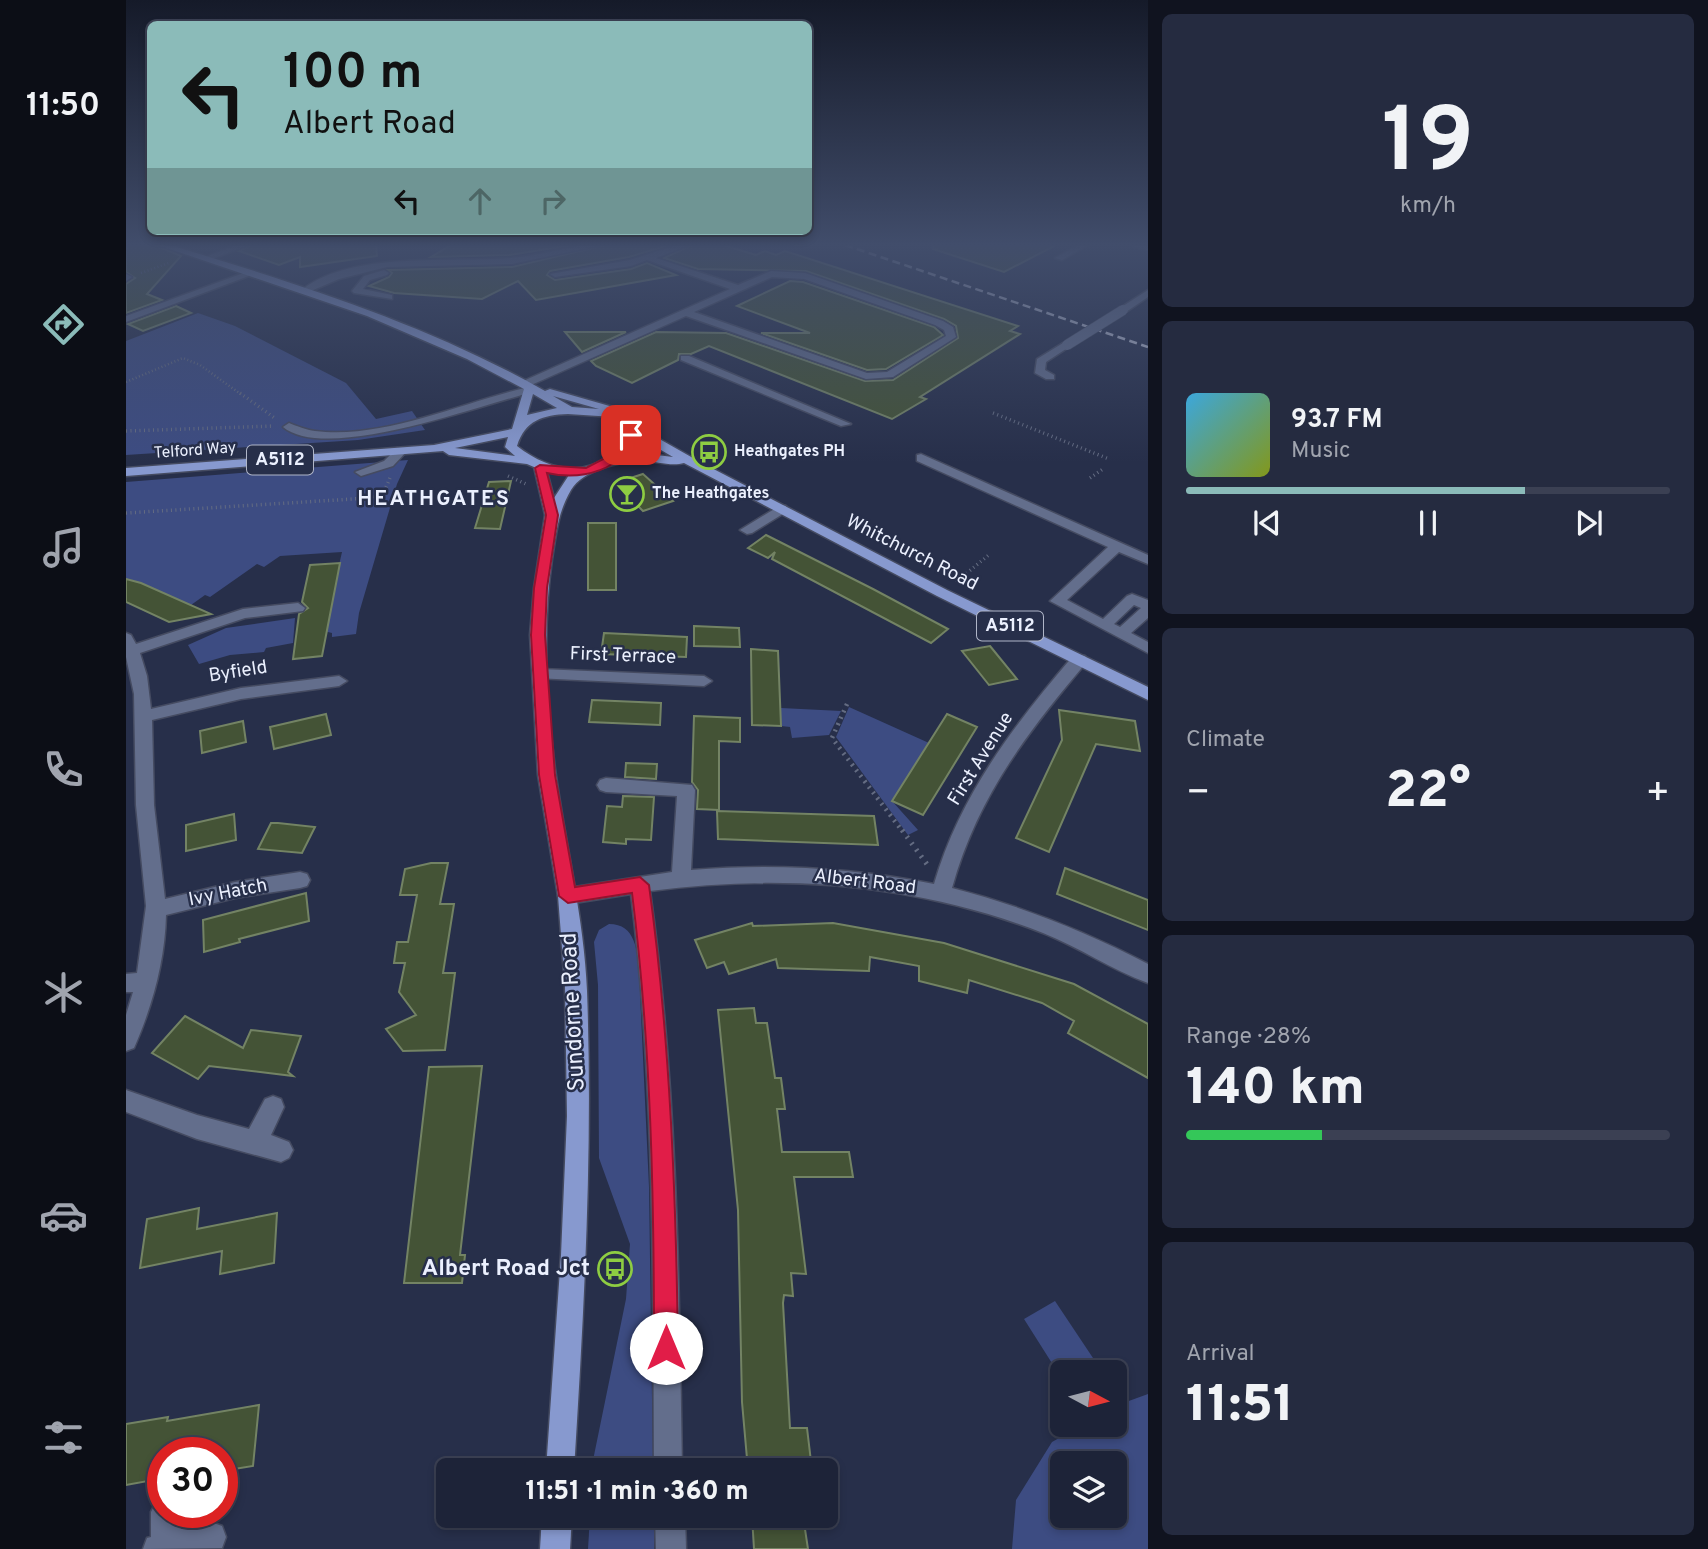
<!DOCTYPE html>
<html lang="en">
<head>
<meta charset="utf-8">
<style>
  :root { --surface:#1d2338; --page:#252b40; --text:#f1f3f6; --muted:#a0a4ae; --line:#3b4053; --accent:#8bbbb9 }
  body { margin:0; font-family:Overpass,sans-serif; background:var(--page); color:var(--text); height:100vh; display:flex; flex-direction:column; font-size:26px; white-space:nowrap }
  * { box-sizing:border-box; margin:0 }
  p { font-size:23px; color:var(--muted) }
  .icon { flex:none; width:38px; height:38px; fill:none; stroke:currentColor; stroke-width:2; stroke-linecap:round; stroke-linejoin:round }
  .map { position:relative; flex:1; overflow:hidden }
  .panel { display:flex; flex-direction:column; gap:14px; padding:14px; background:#10131f; width:560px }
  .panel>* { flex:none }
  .guide { position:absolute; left:21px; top:21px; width:665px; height:214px; border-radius:10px; box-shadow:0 4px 10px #0003,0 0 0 2px var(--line); background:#8bbbb9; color:#111; overflow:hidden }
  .needle { width:46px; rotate:97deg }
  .buttons { position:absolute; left:924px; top:1360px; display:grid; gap:14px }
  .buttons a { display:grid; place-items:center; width:77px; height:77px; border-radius:10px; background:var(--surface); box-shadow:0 4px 10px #0003,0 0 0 2px var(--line); font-size:35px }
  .speed { position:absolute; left:21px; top:1437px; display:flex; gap:14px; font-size:35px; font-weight:700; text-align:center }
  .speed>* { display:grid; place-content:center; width:91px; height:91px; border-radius:50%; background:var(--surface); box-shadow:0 4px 10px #0003,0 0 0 2px var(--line); line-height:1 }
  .speed .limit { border:10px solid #d22; background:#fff; color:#111 }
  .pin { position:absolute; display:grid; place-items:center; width:60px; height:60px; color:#fff; margin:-30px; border-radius:14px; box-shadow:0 4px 10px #0006 }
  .me { position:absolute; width:77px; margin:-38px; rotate:0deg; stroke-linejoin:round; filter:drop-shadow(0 0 5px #0008) }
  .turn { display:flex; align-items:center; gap:24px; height:147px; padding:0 21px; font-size:32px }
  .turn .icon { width:91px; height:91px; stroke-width:2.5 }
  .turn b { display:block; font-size:49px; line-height:60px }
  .lanes { display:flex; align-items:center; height:66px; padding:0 21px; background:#0003; justify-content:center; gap:35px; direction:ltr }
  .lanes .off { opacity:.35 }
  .big { font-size:52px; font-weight:800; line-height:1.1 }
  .panel .tile { flex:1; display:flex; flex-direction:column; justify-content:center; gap:10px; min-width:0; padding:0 24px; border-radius:10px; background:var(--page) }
  .panel .dial { align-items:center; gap:0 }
  .dial b { font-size:91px; line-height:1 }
  .song { display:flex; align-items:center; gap:21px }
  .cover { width:84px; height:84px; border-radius:10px; background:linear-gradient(135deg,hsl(200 70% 55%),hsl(70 70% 35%)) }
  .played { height:7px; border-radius:4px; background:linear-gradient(90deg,var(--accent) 70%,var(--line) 70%) }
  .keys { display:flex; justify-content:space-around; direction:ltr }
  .heat { display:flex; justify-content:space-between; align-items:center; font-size:38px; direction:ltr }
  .charge { height:10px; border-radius:5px; background:linear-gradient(90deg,#34c759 28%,var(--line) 0) }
  .trip { position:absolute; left:310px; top:1458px; width:402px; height:70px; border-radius:10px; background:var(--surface); box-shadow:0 4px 10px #0003,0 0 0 2px var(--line); font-weight:800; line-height:70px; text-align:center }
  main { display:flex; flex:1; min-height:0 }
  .tab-bar { display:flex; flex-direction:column; width:126px; justify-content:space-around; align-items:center; background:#0c0e16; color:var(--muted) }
  .tab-bar .icon { width:49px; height:49px }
  .tab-bar .selected { color:var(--accent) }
  .tab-bar b { font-size:32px; color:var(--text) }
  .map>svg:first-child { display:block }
  .green { fill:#3d4c82; fill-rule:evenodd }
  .building { fill:#445336; stroke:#738364; stroke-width:2 }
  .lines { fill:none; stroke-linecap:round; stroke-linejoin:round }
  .minor-casing { stroke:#454b61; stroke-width:3 }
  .major-casing { stroke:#454b61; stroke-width:3 }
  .path-far3 { stroke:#646c82; stroke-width:2.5; stroke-dasharray:1 2.5; stroke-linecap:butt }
  .path-far2 { stroke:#646c82; stroke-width:3.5; stroke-dasharray:1 3.5; stroke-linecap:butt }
  .path-far1 { stroke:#646c82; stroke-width:4.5; stroke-dasharray:2 5; stroke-linecap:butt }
  .path { stroke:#646c82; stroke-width:5; stroke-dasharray:2 6; stroke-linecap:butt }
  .minor { fill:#636e8c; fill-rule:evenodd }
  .major { fill:#8799cf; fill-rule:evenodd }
  .rail { stroke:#b9bed0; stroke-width:2.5; stroke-dasharray:8 4.5; stroke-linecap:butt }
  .minor-bridge-casing { stroke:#454b61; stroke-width:11; stroke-linecap:butt }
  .minor-bridge { stroke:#636e8c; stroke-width:10 }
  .route { fill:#e11d48; stroke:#92132f; stroke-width:2 }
  .labels { text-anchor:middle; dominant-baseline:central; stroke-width:5; stroke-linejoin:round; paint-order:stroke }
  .far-street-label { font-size:16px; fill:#ebf0fe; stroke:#272f4a }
  .far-poi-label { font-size:16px; font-weight:bold; fill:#ebf0fe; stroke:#272f4a; text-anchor:start }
  .shield { fill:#272f4a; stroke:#b0b6c8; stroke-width:2 }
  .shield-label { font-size:18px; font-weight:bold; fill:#ebf0fe }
  .street-label { font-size:19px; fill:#ebf0fe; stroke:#272f4a }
  .far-district-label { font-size:21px; font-weight:bold; letter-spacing:2px; fill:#ebf0fe; stroke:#272f4a }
  .near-street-label { font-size:23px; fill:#ebf0fe; stroke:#272f4a }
  .near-poi-label { font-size:23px; font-weight:bold; fill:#ebf0fe; stroke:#272f4a; text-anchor:end }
</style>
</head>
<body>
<main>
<nav class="tab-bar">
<b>11:50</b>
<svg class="icon selected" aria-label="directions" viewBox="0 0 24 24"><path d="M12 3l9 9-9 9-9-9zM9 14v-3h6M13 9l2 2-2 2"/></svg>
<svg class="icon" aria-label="music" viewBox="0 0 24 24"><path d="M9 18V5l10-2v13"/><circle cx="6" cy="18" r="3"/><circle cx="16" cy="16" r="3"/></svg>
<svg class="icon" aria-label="phone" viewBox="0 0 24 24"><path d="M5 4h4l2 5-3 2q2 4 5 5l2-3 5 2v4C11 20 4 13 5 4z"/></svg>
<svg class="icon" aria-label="climate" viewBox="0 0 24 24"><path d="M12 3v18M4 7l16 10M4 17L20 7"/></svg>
<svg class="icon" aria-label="car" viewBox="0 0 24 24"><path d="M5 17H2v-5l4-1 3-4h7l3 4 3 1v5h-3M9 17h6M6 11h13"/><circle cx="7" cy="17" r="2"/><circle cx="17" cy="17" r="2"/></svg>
<svg class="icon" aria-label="filters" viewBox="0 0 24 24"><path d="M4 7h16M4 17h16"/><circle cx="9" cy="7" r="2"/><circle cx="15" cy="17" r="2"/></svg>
</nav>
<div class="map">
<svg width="1022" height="1549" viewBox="0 0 1022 1549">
  <rect width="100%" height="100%" fill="#272f4a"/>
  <!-- green -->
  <g class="green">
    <path d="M72,313L109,326L220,383L250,419L286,411L299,430L232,440L0,455V341Z"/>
    <path d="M282,460L271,484L233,613L230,634L206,637V633L198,631L216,552L154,556L138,567L131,564L84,597L79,595L65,605L53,607L40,594L20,585L11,591L0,582V482Z"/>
    <path d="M169,618L167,643L140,648L138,652L104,655L73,664L62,645L100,628Z"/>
    <path d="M723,707L803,743L766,801L792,830L782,835L710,737Z"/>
    <path d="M655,708L715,711L703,735L666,738L664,727L655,726Z"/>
    <path d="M483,924C510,924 511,951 513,971L523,1187L527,1470H465L500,1299L504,1244L473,1158L472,985L468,942L473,930Z"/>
    <path d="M929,1301L973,1367L964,1372H936V1379L898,1319Z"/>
    <path d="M1022,1394V1549H886L890,1500L926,1442L956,1425L989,1424V1406ZM936,1463H989V1516H936Z"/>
    <path d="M464,1516H528V1549H462Z"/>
  </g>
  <!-- building -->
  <g class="building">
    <path d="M0,245H29L55,256L21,294L36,300L0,313V284L9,278L0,272Z"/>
    <path d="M125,245H250L251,256L174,267V257L153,265L113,251Z"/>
    <path d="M325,245H446L384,255L305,257Z"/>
    <path d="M479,245H543L503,257L424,271L421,275L429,280L505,269L521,263L550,275L410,300L392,281L356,299L268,293L243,286L263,277L266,273L262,270L386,267Z"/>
    <path d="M566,245H597L630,255L639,251L650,255L659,251L892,326L884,331L894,334L794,397L800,399L766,419L583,346L565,354H553L552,360L506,383L470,366L465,361L530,332L600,333L739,381L767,380L832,338L830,326L818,319L680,271L572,269L538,258Z"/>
    <path d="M808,245H930L878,272L807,249Z"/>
    <path d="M664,281L677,282L808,327L817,335L760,369L741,370L635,333H684L611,306Z"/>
    <path d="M50,306L65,313L17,331L2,324Z"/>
    <path d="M439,332H500L456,352Z"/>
    <path d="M517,474L547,501L517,511L489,483Z"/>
    <path d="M385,481L374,529L349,528L363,482Z"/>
    <rect x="462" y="523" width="28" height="67"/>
    <path d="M640,535L747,589L822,629L805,643L646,559L649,552L642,558L622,548Z"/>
    <path d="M214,563L196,656L167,659L173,614L182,608L176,602L184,565Z"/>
    <path d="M0,579L15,583L85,614L43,622L0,602Z"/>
    <path d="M568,626L613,628L614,647L568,646Z"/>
    <path d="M478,633L561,637L560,657L475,654Z"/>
    <path d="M864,646L891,679L863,685L836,651Z"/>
    <path d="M625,649L652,651L655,726L626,725Z"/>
    <path d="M466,700L535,703L534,725L463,722Z"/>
    <path d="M933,710L1009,721L1014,751L970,744L923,852L890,838L936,740Z"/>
    <path d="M200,714L205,735L148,749L144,727Z"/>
    <path d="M821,714L851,727L797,815L766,801Z"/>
    <path d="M568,716L614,718V742L593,741V810L571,809L572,790L566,782Z"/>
    <path d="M117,721L120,742L76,753L74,731Z"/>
    <path d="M500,763L531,764L530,779L499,777Z"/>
    <path d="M497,796L528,797L525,840L500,839V844L477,842L481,806L496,807Z"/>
    <path d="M591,811L748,816L752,845L592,839Z"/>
    <path d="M108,814L110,840L60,851V825Z"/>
    <path d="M145,823H152L189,827L176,853L132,849Z"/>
    <path d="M305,863H322L314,904H328L317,973H329L319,1050L277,1051L260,1029L290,1015L273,992L279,963H268L271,942H282L291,895H274L279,869Z"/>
    <path d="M939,868L1022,900V930L931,894Z"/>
    <path d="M180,893L183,921L113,939L114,942L78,952L77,920Z"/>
    <path d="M626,923L627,926L707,923L818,943L948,984L1022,1024V1078L942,1033L948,1021L916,1003L843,980L841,993L793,981V966L744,957L743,971L652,968L650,959L603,974L598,962L581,968L569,940Z"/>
    <path d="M628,1008L630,1023H641L649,1078H655L659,1109H651L656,1152H723L727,1177H668L680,1274L665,1273L667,1296L658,1295L657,1303L664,1428H681L686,1470H622L616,1402L612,1210L592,1010Z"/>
    <path d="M59,1016L117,1048L125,1030L175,1036L162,1072L167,1076L83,1066L72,1079L26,1053Z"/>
    <path d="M356,1066L334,1255H339L336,1283H278L303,1067Z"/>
    <path d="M73,1208L71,1229L151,1213L148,1263L94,1274L96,1251L14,1268L21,1219Z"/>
    <path d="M133,1405L127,1466L96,1471V1452H37L33,1479L0,1485V1424L42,1417L41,1421Z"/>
    <path d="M626,1516H677L682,1549H628Z"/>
  </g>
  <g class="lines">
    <!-- minor casing -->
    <g class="minor-casing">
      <g id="minor">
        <path d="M110,245H122L84,260L77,258Z"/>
        <path d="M459,245H476L386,264L261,267L213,279L185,291L177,289C226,251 325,263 384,258C409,256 435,249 459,245Z"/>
        <path d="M551,245H563L530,258L612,285L645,271L679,273L817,321L827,327L830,337L767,377L740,379L560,316L403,386H395V382L604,289L521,260L505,266L429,277L424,274L504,260ZM646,277L678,279L809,325L818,330L820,336L761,372L741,373L568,312Z"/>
        <path d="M952,245H962L936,260L929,258Z"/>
        <path d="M1007,245H1022V250L1008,247Z"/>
        <path d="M258,270L263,273L261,275L244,280L237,289L266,295V299L228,293L226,291L238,276Z"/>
        <path d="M123,271L131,273L0,322V316Z"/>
        <path d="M0,274L6,277L0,281Z"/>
        <path d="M1022,290V297L1000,312H994V308Z"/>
        <path d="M937,343L946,345L920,362L919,370L928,375V379H920L909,373L911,359Z"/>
        <path d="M555,356H563L725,424L715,426L555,360Z"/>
        <path d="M403,387L409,390L407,392C354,405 201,463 157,427L163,423C171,426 180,430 189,431C256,440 337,402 403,387Z"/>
        <path d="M271,448L281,451L267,466L235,476L229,472L258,461Z"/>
        <path d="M795,454L1022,555V564L993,552L941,600L977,619L1001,596L1006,594L1022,600V618L1005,633L1022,642V653L924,601L982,547L791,461V455ZM1008,605L1015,608L994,627L988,624Z"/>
        <path d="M655,505L660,506V512L626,533L621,534L614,530Z"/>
        <path d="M172,603L179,608L177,611L119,618L14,653L21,676L25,709L115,688L213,676L221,681L213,686L115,699L26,720L28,805L39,899L109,882L174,872L181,874L184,880L181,886L174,888L109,898L40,915C39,961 26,1007 8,1048L0,1051V1015L7,992H0V974L11,973L20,906L10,805L8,694L0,657V633L5,635L10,644L117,609Z"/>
        <path d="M953,655L959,656L961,660L959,664C900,734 851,798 826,888C895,906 959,931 1022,964V983C986,970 953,947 917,933C791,884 657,873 524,891C551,1083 553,1277 556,1470H528C527,1278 529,1085 505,894L442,904L435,902L432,896L435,890L442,888L546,872L551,796L480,792L474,790L471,785L474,780L480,778L566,785L569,790L565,870C647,863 728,868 808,884C834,795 888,725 947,656Z"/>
        <path d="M415,669L578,676L586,681L578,686L409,678L407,674Z"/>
        <path d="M0,1090L71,1115L123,1129L139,1099L147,1096L155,1099L158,1107L145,1135L163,1142L167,1150L163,1158L155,1162L71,1139L0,1112Z"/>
        <path d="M37,1499V1512H55V1529L85,1522L96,1526L100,1537L96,1548L17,1549L21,1538L25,1537V1512L30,1502Z"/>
        <path d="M529,1516H559L560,1549H530Z"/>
      </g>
    </g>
    <!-- major casing -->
    <g class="major-casing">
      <g id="major">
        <path d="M32,245H44C173,284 303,325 419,391L424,389L487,407L507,424L574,462L821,590L1022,687V700L811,596L558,463C544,467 528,460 514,461C492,462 457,470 445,490C432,512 430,534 426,559C416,630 420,705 430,776C440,848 458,918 461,991C467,1151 458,1310 448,1470H420L435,1255L441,1116L439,987L432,896L412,775L404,635L408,588L419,515L408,467L401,464L323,455L317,451L0,476V468L308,445L386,429L398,389L341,359L241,316ZM407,394L431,408L401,415ZM427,396L473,409L446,407ZM442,414L488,417L499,435C473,480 428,475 391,446C399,420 417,415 442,414ZM511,436L547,457L514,453L496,457ZM382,437L379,447L389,456L329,448ZM421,472L443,475L428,498Z"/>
        <path d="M416,1516H446L444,1549H414Z"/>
      </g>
    </g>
    <!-- path-far3 -->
    <g class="path-far3">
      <path d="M15,273L43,263"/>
      <path d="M0,382L57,358L74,365L116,395"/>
    </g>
    <!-- path-far2 -->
    <g class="path-far2">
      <path d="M114,393L150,419"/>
      <path d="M867,413L983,459"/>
      <path d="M0,431L148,426"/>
      <path d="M382,476L400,484"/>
      <path d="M964,478L977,469"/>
      <path d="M0,513L243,498L257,494L264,478"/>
      <path d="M830,582L864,554"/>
    </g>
    <!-- path-far1 -->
    <path class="path-far1" d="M721,704L706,738L777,832"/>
    <!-- path -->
    <path class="path" d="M776,830L803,867"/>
    <!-- minor -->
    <use href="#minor" class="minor"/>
    <!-- major -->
    <use href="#major" class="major"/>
    <!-- rail -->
    <path class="rail" d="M719,245L1022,347"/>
    <!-- minor-bridge casing -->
    <g class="minor-bridge-casing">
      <path id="minor-bridge" d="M941,345L997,310"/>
    </g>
    <!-- minor-bridge -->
    <use href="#minor-bridge" class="minor-bridge"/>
  </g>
  <!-- sky -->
  <linearGradient id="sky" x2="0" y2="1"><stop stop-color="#151a29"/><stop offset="0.53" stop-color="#414d6b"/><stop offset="1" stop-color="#414d6b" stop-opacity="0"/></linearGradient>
  <rect width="1022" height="462" fill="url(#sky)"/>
  <!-- route -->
  <path class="route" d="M501,433L511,435C497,470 456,481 421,473L432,515L421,588L419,635L429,775L449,887L514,877L523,885C544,1038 550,1193 552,1348L549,1357L540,1360L531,1357L528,1348C528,1196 525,1044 506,893L442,903L433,896L413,775L405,635L408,588L420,515L409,468L414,465L460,468L487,454Z"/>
  <!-- icons -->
  <defs>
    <g id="bus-ring" transform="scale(1.75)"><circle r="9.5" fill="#272f4a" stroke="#8ecd42" stroke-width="1.5"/><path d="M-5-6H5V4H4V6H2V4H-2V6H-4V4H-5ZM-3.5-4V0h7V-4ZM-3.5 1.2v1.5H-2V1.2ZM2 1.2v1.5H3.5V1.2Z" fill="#8ecd42"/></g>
    <g id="bar-ring" transform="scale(1.75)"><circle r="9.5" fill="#272f4a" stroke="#8ecd42" stroke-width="1.5"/><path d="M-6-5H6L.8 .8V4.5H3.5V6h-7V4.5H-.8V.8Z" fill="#8ecd42"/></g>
  </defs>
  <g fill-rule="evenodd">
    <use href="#bus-ring" x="583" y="452"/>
    <use href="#bar-ring" x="501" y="494"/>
    <use href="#bus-ring" x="489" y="1269"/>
  </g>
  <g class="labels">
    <!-- far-street labels -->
    <g class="far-street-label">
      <text transform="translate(69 451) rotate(-4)">Telford Way</text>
    </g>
    <!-- far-poi labels -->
    <g class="far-poi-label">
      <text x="608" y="452">Heathgates PH</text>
      <text x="526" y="494">The Heathgates</text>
    </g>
    <!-- shield labels -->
    <g class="shield">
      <rect x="121" y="445.5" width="66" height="29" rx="5"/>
      <rect x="851" y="611.5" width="66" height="29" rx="5"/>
    </g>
    <g class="shield-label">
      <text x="154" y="460">A5112</text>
      <text x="884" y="626">A5112</text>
    </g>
    <!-- street labels -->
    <g class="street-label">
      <text transform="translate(786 553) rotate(27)">Whitchurch Road</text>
      <text transform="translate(497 656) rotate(2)">First Terrace</text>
      <text transform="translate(112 672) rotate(-9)">Byfield</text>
      <text transform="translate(855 759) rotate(-58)">First Avenue</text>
      <text transform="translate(739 882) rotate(7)">Albert Road</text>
      <text transform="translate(102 893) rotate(-11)">Ivy Hatch</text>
    </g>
    <!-- far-district labels -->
    <g class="far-district-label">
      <text x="308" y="499">HEATHGATES</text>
    </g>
    <!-- near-street labels -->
    <g class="near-street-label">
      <text transform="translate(448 1012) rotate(-93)">Sundorne Road</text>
    </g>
    <!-- near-poi labels -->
    <g class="near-poi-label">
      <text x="464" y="1269">Albert Road Jct</text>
    </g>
  </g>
</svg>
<div class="buttons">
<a><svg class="needle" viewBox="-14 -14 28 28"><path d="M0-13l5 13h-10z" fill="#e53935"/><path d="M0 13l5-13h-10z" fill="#a0a4ae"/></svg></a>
<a><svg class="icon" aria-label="layers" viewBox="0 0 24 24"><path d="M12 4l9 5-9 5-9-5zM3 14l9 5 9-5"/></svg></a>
</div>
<div class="speed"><div class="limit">30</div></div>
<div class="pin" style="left:505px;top:435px;background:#d93025"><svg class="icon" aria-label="arrive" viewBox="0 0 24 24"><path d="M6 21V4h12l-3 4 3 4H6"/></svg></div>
<svg class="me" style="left:540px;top:1348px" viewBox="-20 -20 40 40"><circle r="19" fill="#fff"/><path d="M0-13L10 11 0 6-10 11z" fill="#e11d48"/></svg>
<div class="trip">11:51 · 1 min · 360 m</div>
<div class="guide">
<div class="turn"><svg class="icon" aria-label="left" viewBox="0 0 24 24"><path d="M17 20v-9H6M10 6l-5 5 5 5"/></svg><div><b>100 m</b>Albert Road</div></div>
<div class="lanes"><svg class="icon" aria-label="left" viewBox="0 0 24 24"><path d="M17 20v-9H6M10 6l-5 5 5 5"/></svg><svg class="icon off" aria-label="ahead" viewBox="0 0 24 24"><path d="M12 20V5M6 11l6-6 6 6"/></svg><svg class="icon off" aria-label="right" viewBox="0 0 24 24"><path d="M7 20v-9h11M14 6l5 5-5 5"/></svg></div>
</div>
</div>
<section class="panel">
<div class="tile dial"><b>19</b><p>km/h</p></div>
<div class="tile">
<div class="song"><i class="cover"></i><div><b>93.7 FM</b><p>Music</p></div></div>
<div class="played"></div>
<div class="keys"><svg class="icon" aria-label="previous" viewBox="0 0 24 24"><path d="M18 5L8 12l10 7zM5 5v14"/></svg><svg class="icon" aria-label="pause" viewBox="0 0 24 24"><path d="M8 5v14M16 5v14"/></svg><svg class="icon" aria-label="next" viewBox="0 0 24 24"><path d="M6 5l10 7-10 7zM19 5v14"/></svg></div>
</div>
<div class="tile"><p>Climate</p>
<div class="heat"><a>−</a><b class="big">22°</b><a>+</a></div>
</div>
<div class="tile"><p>Range · 28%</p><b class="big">140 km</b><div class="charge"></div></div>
<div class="tile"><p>Arrival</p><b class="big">11:51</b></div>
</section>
</main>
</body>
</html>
